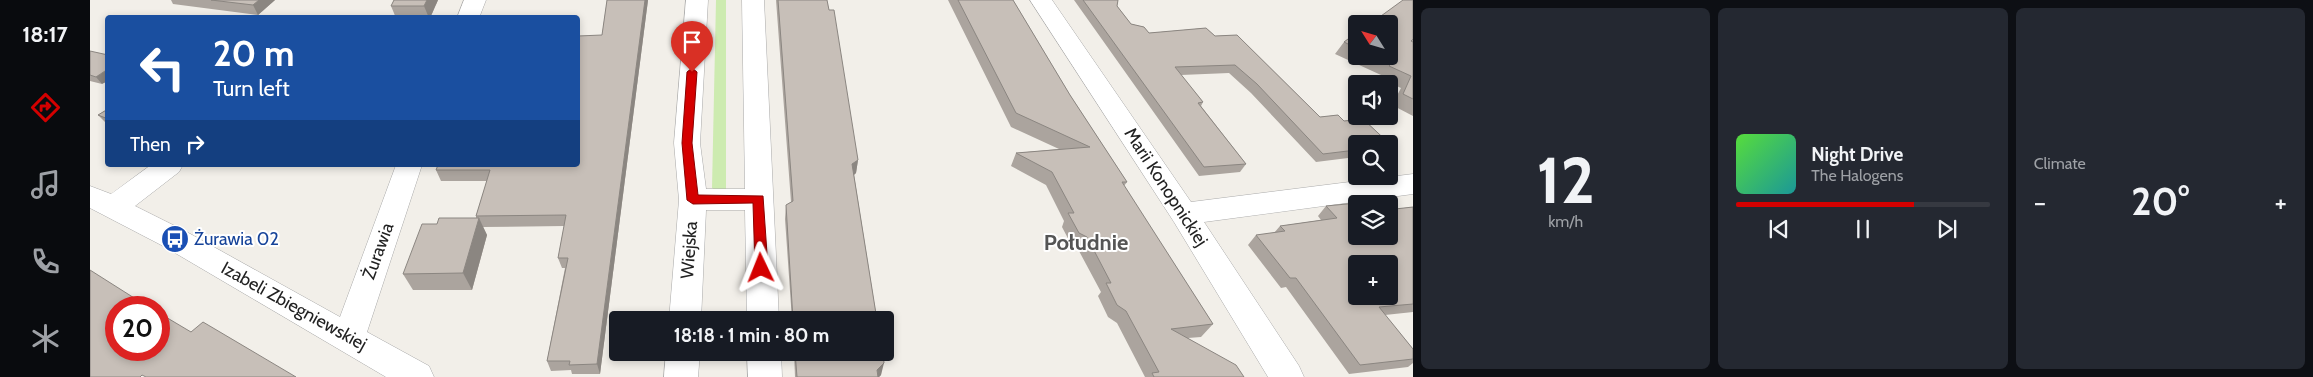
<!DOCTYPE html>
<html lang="en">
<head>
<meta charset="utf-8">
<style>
  :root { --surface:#171b24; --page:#242831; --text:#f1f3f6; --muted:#9ea1a6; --line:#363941; --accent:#d40000 }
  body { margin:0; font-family:Cabin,sans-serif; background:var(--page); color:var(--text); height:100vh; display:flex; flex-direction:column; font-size:19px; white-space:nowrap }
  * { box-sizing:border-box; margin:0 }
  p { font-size:16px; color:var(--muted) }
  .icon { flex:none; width:28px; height:28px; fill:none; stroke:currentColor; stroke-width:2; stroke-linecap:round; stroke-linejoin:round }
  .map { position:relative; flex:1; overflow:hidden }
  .panel { display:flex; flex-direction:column; gap:8px; padding:8px; background:#0d0f14; width:900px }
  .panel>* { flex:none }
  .guide { position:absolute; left:15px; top:15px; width:475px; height:152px; border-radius:5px; box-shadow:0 2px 8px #0003; background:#1a4fa0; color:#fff; overflow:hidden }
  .needle { width:32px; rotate:307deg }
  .controls { position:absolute; left:1258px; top:15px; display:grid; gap:10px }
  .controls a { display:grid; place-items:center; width:50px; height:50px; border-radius:5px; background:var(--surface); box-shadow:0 2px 8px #0003; font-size:25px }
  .speed { position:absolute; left:15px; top:296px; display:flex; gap:10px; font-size:25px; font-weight:700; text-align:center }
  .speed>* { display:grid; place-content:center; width:65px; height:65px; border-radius:50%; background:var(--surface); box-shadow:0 2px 8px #0003; line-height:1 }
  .speed .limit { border:8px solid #d22; background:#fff; color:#111 }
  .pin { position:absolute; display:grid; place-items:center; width:42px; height:42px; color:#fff; margin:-51px -21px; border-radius:50% 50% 50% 0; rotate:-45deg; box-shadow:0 0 5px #0007 }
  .pin .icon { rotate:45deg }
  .me { position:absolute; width:55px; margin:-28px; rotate:358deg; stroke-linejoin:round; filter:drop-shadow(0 0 4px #0008) }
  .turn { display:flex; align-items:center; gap:18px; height:105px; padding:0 25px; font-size:22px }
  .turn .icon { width:65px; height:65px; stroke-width:2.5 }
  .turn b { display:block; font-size:35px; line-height:42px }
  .then { display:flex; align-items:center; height:48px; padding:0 25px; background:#0003; gap:10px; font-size:19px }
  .big { font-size:38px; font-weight:800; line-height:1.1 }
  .panel .widget { flex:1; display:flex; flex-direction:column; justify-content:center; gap:8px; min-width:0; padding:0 18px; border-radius:8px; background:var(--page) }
  .panel .dial { align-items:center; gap:0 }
  .dial b { font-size:65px; line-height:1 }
  .song { display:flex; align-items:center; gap:15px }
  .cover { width:60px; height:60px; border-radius:8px; background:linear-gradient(135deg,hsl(110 70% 55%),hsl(180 70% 35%)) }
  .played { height:5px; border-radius:2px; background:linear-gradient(90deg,var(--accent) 70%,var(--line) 70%) }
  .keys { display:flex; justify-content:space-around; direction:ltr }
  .heat { display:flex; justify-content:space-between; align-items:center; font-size:28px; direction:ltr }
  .panel .tiles { flex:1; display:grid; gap:8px; grid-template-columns:repeat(3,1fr) }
  .trip { position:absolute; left:519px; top:311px; width:285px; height:50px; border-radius:5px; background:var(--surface); box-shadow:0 2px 8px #0003; font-weight:800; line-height:50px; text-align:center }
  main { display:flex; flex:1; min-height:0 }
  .tab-bar { display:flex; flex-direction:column; width:90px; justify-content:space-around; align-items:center; background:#090b0e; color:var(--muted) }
  .tab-bar .icon { width:35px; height:35px }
  .tab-bar .current { color:var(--accent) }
  .tab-bar b { font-size:22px; color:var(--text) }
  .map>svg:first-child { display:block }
  .grass { fill:#cdebb0 }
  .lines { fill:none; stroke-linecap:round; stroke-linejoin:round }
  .minor-casing { stroke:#a9a9a9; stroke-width:1 }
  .minor { fill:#fff; fill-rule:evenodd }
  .wall { fill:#aba49e }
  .shaded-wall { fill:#8b8681 }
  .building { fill:#c7bfb8; stroke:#8b8681; fill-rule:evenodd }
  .route { fill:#d40000; stroke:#8a0000 }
  .labels { text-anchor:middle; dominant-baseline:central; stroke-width:4; stroke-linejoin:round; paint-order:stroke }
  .street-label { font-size:18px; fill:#222; stroke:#fff }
  .transit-label { font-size:18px; fill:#164399; stroke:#fff; text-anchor:start }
  .district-label { font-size:22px; font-weight:bold; fill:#555; stroke:#fff }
</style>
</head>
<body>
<main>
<nav class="tab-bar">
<b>18:17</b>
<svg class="icon current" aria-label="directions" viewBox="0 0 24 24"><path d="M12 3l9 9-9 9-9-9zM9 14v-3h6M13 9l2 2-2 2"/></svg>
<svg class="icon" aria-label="music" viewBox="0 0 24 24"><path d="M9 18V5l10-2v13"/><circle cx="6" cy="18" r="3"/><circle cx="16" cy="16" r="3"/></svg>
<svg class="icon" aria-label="phone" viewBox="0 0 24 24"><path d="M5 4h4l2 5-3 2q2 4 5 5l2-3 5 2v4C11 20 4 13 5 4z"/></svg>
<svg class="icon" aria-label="climate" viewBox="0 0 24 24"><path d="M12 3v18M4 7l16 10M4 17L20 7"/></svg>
</nav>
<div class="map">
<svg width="1323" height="377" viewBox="0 0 1323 377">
  <rect width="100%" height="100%" fill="#f2efe9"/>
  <!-- grass -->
  <path class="grass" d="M626,0H636V192L630,193L622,188Z"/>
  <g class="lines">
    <!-- minor casing -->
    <g class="minor-casing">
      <g id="minor">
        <path d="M374,0H396L389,18H367Z"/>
        <path d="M596,0H618L610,143L616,189H655L652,0H674L689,320H657L655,210H616L611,320H579L589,200L584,143Z"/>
        <path d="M940,0H962L1101,202L1323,174V194L1114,222L1209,366L1214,377H1178L1084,222Z"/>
        <path d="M61,165H93L89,172L45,206L95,231L250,317L306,165H332L277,332L339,366L344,377H296L75,247L0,208V186L21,194Z"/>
        <path d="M576,352H610L608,377H574Z"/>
        <path d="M657,352H691L692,377H658Z"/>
      </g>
    </g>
    <!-- minor -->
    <use href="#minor" class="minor"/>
  </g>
  <!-- wall -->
  <g class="wall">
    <path d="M81,0H185L168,15L83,4Z"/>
    <path d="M304,0H348L340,18H306L301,6Z"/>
    <path d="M517,0H558L510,374H482L481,370L461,371L457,361L475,268H472L468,258L474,226L393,227L397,235L382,290H323L313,274L347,224L386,218V216L397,181H351L346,170L488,165L512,35Z"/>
    <path d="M686,0H737L768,160L766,173L764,175L787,320H702L695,219L696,205L701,202Z"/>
    <path d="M858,0H923L980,95L1037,182L1034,186L1123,324L1111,337L1098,338L1154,377H1055L1027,323L1018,317L1008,296L1011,292L989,251L982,246L972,227L974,221L956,185L921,166L926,153L969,149L921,127Z"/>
    <path d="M984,0H1028L1027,6L1041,24L1054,27L1059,33L1116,28L1125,36L1147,35L1230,117L1248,115L1254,121L1273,119L1302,146L1299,149V144H1266V157L1226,162L1161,93L1139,73L1091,75L1113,102L1111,106L1156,164L1150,172L1109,176Z"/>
    <path d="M1323,0V116L1302,105L1311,88L1289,78L1291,75L1245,54L1254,42L1266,33V56H1299Z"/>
    <path d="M0,51L12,84L0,81Z"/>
    <path d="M18,109V125L8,115Z"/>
    <path d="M1236,206L1305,209L1323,207V312L1295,315L1323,349V363L1318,367L1259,374L1196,287L1191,288L1158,245L1166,235L1184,233L1190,226L1231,220L1228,216Z"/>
    <path d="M704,352H793L791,375L789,377H705Z"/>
  </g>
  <!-- shaded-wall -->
  <g class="shaded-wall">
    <path d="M169,0H185L168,15L163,5Z"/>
    <path d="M337,0H348L340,18H339L334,6Z"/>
    <path d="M555,0H558L510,374L507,364Z"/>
    <path d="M18,69V81L12,84L6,77Z"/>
    <path d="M768,160L766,173L760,178L762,164Z"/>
    <path d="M389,218L397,235L382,290L373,273Z"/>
    <path d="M794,363L791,375L789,377H786L787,370Z"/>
  </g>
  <!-- building -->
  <g class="building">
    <path d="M121,0H169L163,5Z"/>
    <path d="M304,0H337L334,6H301Z"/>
    <path d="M517,0H555L507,364L479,365L480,361H457L478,258H468L476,215L386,216L400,170H346L348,165H488V36L512,35Z"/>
    <path d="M688,0H737L739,10H744L768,160L762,164L787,320H703L696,205L703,201Z"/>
    <path d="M868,0H923L980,95L1037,182H1032L1123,324L1081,329L1146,365L1154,377H1064L1062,373L1069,372L1036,311L1027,305L1016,283H1021L997,237L989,233L978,213H984L962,172L926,153L1000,147L926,113Z"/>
    <path d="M993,0H1028L1027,6L1041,24L1054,27L1059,33L1116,28L1125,36L1147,35L1230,117L1248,115L1254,121L1273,119L1302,146H1299V144H1266V150L1233,154L1167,84L1145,65L1085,67L1113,102L1108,103L1156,164L1114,167Z"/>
    <path d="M1313,0H1323V39L1321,41L1323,42V99L1313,94L1321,76L1299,66L1301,64L1285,56H1299V24H1280Z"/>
    <path d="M1266,33V48L1254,42Z"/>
    <path d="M0,51L18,55V69L6,77L0,75Z"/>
    <path d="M18,109V119L8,115Z"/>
    <path d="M1297,200L1305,209L1323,207V304L1289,307L1323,349V359L1270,365L1206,278H1200L1166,235L1195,231L1190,226L1247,218L1236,206ZM1266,204H1299V236H1266ZM1266,264H1299V296H1266Z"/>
    <path d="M349,218H389L373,273L313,274L332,224H347Z"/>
    <path d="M0,270L60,308H26V350H69V313L101,332L113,322L206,377H56L52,375L50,377H0Z"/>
    <path d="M705,352H793L794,363L787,370L788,377H707Z"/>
  </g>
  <!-- route -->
  <path class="route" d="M602,68L607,72L602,143L608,195L673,196L678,268L676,272H667L665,268L663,203L603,204L597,200L592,143L597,72Z"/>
  <!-- icons -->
  <defs>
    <g id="bus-disc" transform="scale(1.4375)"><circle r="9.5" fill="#1a4fb4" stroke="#fff"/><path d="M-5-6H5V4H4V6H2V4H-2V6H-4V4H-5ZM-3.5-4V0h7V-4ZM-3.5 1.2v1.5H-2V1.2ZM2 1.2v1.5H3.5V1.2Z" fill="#fff"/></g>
  </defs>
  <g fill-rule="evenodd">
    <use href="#bus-disc" x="85" y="239"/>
  </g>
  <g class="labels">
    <!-- street labels -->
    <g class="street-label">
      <text transform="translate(1076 187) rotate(57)">Marii Konopnickiej</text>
      <text transform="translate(599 250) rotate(-86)">Wiejska</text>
      <text transform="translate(288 251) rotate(-70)">Żurawia</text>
      <text transform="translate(204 306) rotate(29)">Izabeli Zbiegniewskiej</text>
    </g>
    <!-- transit labels -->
    <g class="transit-label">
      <text x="104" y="239">Żurawia 02</text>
    </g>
    <!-- district labels -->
    <g class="district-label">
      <text x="996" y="242">Południe</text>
    </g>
  </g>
</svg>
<div class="controls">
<a><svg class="needle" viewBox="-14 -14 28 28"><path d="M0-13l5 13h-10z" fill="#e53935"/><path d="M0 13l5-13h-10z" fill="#9ea1a6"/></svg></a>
<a><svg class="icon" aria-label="sound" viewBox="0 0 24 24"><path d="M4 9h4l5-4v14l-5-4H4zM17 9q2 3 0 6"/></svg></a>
<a><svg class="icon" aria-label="search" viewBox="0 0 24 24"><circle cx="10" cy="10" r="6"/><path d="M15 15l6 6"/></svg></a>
<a><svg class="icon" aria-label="layers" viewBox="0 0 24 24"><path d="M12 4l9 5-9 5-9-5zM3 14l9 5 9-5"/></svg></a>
<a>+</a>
</div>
<div class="speed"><div class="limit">20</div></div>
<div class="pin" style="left:602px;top:72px;background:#d93025"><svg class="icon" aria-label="arrive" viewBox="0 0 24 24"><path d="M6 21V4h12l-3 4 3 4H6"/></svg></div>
<svg class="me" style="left:671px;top:268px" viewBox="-20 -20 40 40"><path d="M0-17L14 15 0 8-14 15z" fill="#d40000" stroke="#fff" stroke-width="4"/></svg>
<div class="trip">18:18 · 1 min · 80 m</div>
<div class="guide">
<div class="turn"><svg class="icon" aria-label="left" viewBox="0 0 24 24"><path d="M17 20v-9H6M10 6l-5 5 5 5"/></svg><div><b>20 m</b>Turn left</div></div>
<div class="then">Then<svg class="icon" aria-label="right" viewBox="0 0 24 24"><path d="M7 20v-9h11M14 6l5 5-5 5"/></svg></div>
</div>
</div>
<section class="panel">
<div class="tiles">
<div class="widget dial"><b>12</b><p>km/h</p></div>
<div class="widget">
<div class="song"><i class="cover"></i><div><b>Night Drive</b><p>The Halogens</p></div></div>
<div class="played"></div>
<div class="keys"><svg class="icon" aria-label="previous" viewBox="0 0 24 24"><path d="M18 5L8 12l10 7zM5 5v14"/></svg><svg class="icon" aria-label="pause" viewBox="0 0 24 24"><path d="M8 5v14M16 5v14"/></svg><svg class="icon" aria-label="next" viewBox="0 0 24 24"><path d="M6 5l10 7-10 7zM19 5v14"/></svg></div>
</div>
<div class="widget"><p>Climate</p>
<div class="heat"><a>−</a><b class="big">20°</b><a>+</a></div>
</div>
</div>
</section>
</main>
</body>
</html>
